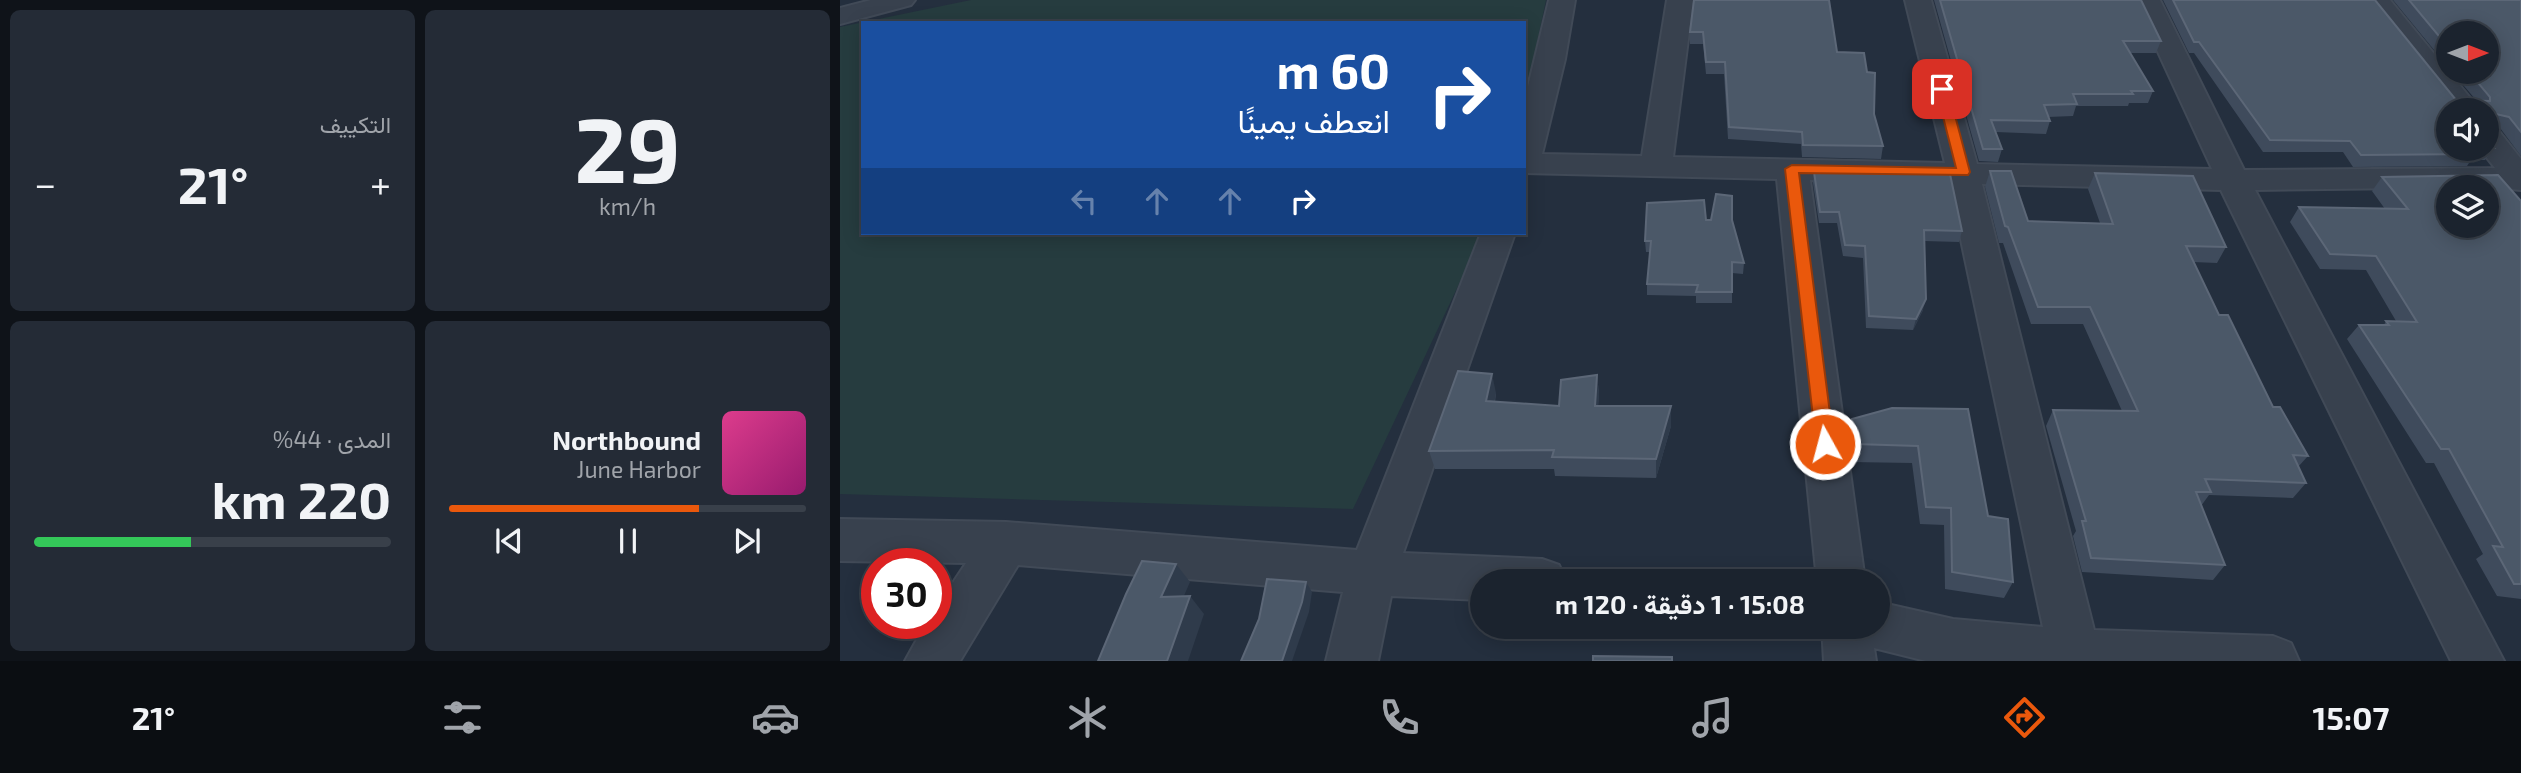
<!DOCTYPE html>
<html lang="ar">
<head>
<meta charset="utf-8">
<style>
  :root { --surface:#1b232e; --page:#242b36; --text:#f1f3f6; --muted:#a0a4aa; --line:#39404a; --accent:#ea580c }
  body { margin:0; font-family:"Exo 2",Vazirmatn,sans-serif; background:var(--page); color:var(--text); direction:rtl; height:100vh; display:flex; flex-direction:column; font-size:26px; white-space:nowrap }
  * { box-sizing:border-box; margin:0 }
  p { font-size:23px; color:var(--muted) }
  .icon { flex:none; width:38px; height:38px; fill:none; stroke:currentColor; stroke-width:2; stroke-linecap:round; stroke-linejoin:round }
  .map { position:relative; flex:1; overflow:hidden; direction:ltr }
  .side { display:flex; flex-direction:column; gap:10px; padding:10px; background:#0f1319; width:840px }
  .side>* { flex:none }
  .top-card { position:absolute; left:21px; top:21px; width:665px; height:214px; border-radius:0px; box-shadow:0 4px 18px #0003,0 0 0 2px var(--line); direction:rtl; background:#1a4fa0; color:#fff; overflow:hidden }
  .needle { width:46px; rotate:90deg }
  .buttons { position:absolute; left:1596px; top:21px; display:grid; gap:14px }
  .buttons a { display:grid; place-items:center; width:63px; height:63px; border-radius:50%; background:var(--surface); box-shadow:0 4px 18px #0003,0 0 0 2px var(--line); font-size:35px }
  .speed { position:absolute; left:21px; top:548px; display:flex; gap:14px; font-size:35px; font-weight:700; text-align:center }
  .speed>* { display:grid; place-content:center; width:91px; height:91px; border-radius:50%; background:var(--surface); box-shadow:0 4px 18px #0003,0 0 0 2px var(--line); line-height:1 }
  .speed .limit { border:10px solid #d22; background:#fff; color:#111 }
  .pin { position:absolute; display:grid; place-items:center; width:60px; height:60px; color:#fff; margin:-30px; border-radius:14px; box-shadow:0 4px 10px #0006 }
  .me { position:absolute; width:77px; margin:-38px; rotate:353deg; stroke-linejoin:round; filter:drop-shadow(0 0 5px #0008) }
  .turn { display:flex; align-items:center; gap:24px; height:147px; padding:0 21px; font-size:32px }
  .turn .icon { width:91px; height:91px; stroke-width:2.5 }
  .turn b { display:block; font-size:49px; line-height:60px }
  .lanes { display:flex; align-items:center; height:66px; padding:0 21px; background:#0003; justify-content:center; gap:35px; direction:ltr }
  .lanes .off { opacity:.35 }
  .big { font-size:52px; font-weight:700; line-height:1.1 }
  .side .tile { flex:1; display:flex; flex-direction:column; justify-content:center; gap:10px; min-width:0; padding:0 24px; border-radius:10px; background:var(--page) }
  .side .dial { align-items:center; gap:0 }
  .dial b { font-size:91px; line-height:1 }
  .song { display:flex; align-items:center; gap:21px }
  .cover { width:84px; height:84px; border-radius:10px; background:linear-gradient(135deg,hsl(330 70% 55%),hsl(320 70% 35%)) }
  .played { height:7px; border-radius:4px; background:linear-gradient(90deg,var(--accent) 70%,var(--line) 70%) }
  .keys { display:flex; justify-content:space-around; direction:ltr }
  .heat { display:flex; justify-content:space-between; align-items:center; font-size:38px; direction:ltr }
  .charge { height:10px; border-radius:5px; background:linear-gradient(90deg,#34c759 44%,var(--line) 0) }
  .side .tiles { flex:1; display:grid; gap:10px; grid-template-columns:repeat(2,1fr) }
  .trip { position:absolute; left:630px; top:569px; width:420px; height:70px; border-radius:35px; background:var(--surface); box-shadow:0 4px 18px #0003,0 0 0 2px var(--line); font-weight:700; line-height:70px; text-align:center; direction:rtl }
  .tab-bar { display:flex; height:112px; justify-content:space-around; align-items:center; background:#0b0e12; color:var(--muted) }
  .tab-bar .icon { width:49px; height:49px }
  .tab-bar .active { color:var(--accent) }
  .tab-bar b { font-size:32px; color:var(--text) }
  main { display:flex; flex:1; min-height:0 }
  .map>svg:first-child { display:block }
  .green { fill:#263c3f }
  .lines { fill:none; stroke-linecap:round; stroke-linejoin:round }
  .street-casing { stroke:#414a57; stroke-width:4 }
  .street { fill:#38414e; fill-rule:evenodd }
  .wall { fill:#3f4b5c }
  .shaded-wall { fill:#2f3b4b }
  .building { fill:#4b5868; stroke:#5c6777; stroke-width:2; fill-rule:evenodd }
  .route { fill:#ea580c; stroke:#983908; stroke-width:2 }
</style>
</head>
<body>
<main>
<div class="map">
<svg width="1681" height="661" viewBox="0 0 1681 661">
  <rect width="100%" height="100%" fill="#242f3e"/>
  <!-- green -->
  <path class="green" d="M131,0H706L684,106V23H23V233H643L513,509L0,494V27Z"/>
  <g class="lines">
    <!-- street casing -->
    <g class="street-casing">
      <g id="street">
        <path d="M31,0H75L71,5L0,24V8Z"/>
        <path d="M709,0H735L725,59L702,154L802,156L827,0H853L833,157L1105,163L1065,0H1091L1137,164L1372,169L1294,0H1320L1404,170L1655,168L1640,149H1647V128L1658,130L1681,159V190L1647,187L1415,190L1664,661H1611L1381,190L1142,184L1254,630L1433,636L1451,643L1459,661H1086L1034,648L1036,661H984L982,626H1038V602L1113,619L1203,627L1109,183L970,180L1025,581H977L937,179L684,173V103Z"/>
        <path d="M1523,0H1550L1640,110H1610Z"/>
        <path d="M641,233H675L563,553L702,559L719,565L726,581H642V600L551,596L538,661H486L503,592L178,565L120,661H65L86,623H96V608L126,563L0,561V519L166,522L517,550Z"/>
      </g>
    </g>
    <!-- street -->
    <use href="#street" class="street"/>
  </g>
  <!-- wall -->
  <g class="wall">
    <path d="M854,0L997,52L1034,114L1043,146L1041,159L962,157L961,144L888,139L884,74H866L863,44H850V32Z"/>
    <path d="M1094,0H1301L1321,41L1316,53H1290L1313,91L1308,103H1289L1288,106H1236L1233,116L1208,117L1210,121L1206,134L1156,132L1162,149L1158,162L1139,161Z"/>
    <path d="M1323,0H1535L1616,100H1636L1612,72H1647L1608,33V67L1553,0H1681V156L1660,128L1653,127V135L1649,141L1654,148L1645,160H1631L1627,166L1513,167L1503,152H1423L1354,53H1349Z"/>
    <path d="M1150,171L1188,221L1260,223L1248,189L1255,173L1386,247L1377,263L1353,262L1379,315L1433,407L1468,456L1458,467L1466,483L1453,498L1369,495L1361,506L1385,565L1373,580L1242,572L1233,536L1236,531L1206,426L1213,410L1282,411L1243,324H1191L1163,243H1159L1145,187Z"/>
    <path d="M974,172L1122,231L1119,242L1084,241L1083,310L1073,330L1026,328L1023,258L1003,256L997,223H979L973,183Z"/>
    <path d="M1542,177L1681,201V599L1657,596L1636,559L1643,554L1594,463H1586L1507,339L1519,325H1544L1546,321H1556L1526,270L1480,269L1450,222L1459,207L1545,209L1532,191Z"/>
    <path d="M866,220H892L904,263L903,274L892,273V303H856V296L807,295V284L810,252H806L805,241Z"/>
    <path d="M757,375L759,394L758,406H831V426L816,478L715,476L714,469H595L589,451L656,393L655,402L719,406Z"/>
    <path d="M1052,408L1148,516L1173,582L1164,598L1105,589L1104,525L1080,524L1072,463L1011,462L1008,437L1012,419Z"/>
  </g>
  <!-- shaded-wall -->
  <g class="shaded-wall">
    <path d="M1086,299L1083,310L1073,330L1076,319Z"/>
    <path d="M652,374L656,393L651,420L646,401Z"/>
    <path d="M757,375L759,394L757,426L755,406Z"/>
    <path d="M831,406V426L816,478V459Z"/>
    <path d="M336,564L350,582L336,614L321,597Z"/>
    <path d="M466,582L472,592L469,612L452,661H442Z"/>
    <path d="M350,596L364,614L348,661H327Z"/>
  </g>
  <!-- building -->
  <g class="building">
    <path d="M854,0H989L997,52L1024,53L1027,72L1035,73L1034,114L1043,146L963,145L962,132L889,127L885,62H866L863,32H850Z"/>
    <path d="M1100,0H1301L1321,41H1283L1313,91H1291L1293,94H1233L1237,104L1204,105L1210,121L1151,120L1162,149H1143Z"/>
    <path d="M1333,0H1535L1616,100L1650,101V97L1629,72H1647V33H1608V47L1569,0H1681V132L1669,117L1656,114L1653,117V135L1647,137V110H1608V149H1631L1636,154L1521,155L1510,141L1430,140L1359,42H1354Z"/>
    <path d="M1647,138L1654,148H1647Z"/>
    <path d="M1150,171H1171L1188,221L1273,224L1255,173L1353,176L1386,247L1346,246L1379,315H1388L1433,407H1440L1468,456L1453,455L1466,483L1365,479L1371,492H1356L1385,565L1251,558L1242,521H1246L1213,410L1298,411L1250,307H1198L1168,227L1165,226Z"/>
    <path d="M974,172L1110,174L1122,231L1084,230L1086,299L1076,319L1029,316L1025,246L1005,245L999,212H980Z"/>
    <path d="M1658,175L1681,201V584H1674L1653,546L1663,547L1609,449H1601L1519,325H1549L1546,321L1577,322L1536,256L1490,254L1459,207L1568,209L1542,177ZM1608,187H1647V226H1608Z"/>
    <path d="M876,194L892,196V220L904,263L892,262V292H856L858,285L807,284L811,241H805L807,203L864,200L866,220H871Z"/>
    <path d="M618,371L652,374L646,401L719,406L721,380L757,375L755,406H831L816,459L712,457L714,450L589,451Z"/>
    <path d="M1052,408L1128,409L1148,516L1168,519L1173,582L1112,572L1111,508L1086,507L1078,446L1015,444L1012,419Z"/>
    <path d="M302,561L336,564L321,597L350,596L327,661H258L286,594Z"/>
    <path d="M427,579L466,582L462,602L442,661H401L419,619Z"/>
    <path d="M753,656L832,657V661H753Z"/>
  </g>
  <!-- route -->
  <path class="route" d="M1102,86L1108,89L1130,172L1128,175L959,173L994,444L991,449L985,451L979,449L976,444L945,169L952,165L1116,168L1096,89Z"/>
</svg>
<div class="buttons">
<a><svg class="needle" viewBox="-14 -14 28 28"><path d="M0-13l5 13h-10z" fill="#e53935"/><path d="M0 13l5-13h-10z" fill="#a0a4aa"/></svg></a>
<a><svg class="icon" aria-label="sound" viewBox="0 0 24 24"><path d="M4 9h4l5-4v14l-5-4H4zM17 9q2 3 0 6"/></svg></a>
<a><svg class="icon" aria-label="layers" viewBox="0 0 24 24"><path d="M12 4l9 5-9 5-9-5zM3 14l9 5 9-5"/></svg></a>
</div>
<div class="speed"><div class="limit">30</div></div>
<div class="pin" style="left:1102px;top:89px;background:#d93025"><svg class="icon" aria-label="arrive" viewBox="0 0 24 24"><path d="M6 21V4h12l-3 4 3 4H6"/></svg></div>
<svg class="me" style="left:985px;top:444px" viewBox="-20 -20 40 40"><circle r="17" fill="#ea580c" stroke="#fff" stroke-width="3"/><path d="M0-11L8 9 0 5-8 9z" fill="#fff"/></svg>
<div class="trip">15:08 · 1 دقيقة · 120 m</div>
<div class="top-card">
<div class="turn"><svg class="icon" aria-label="right" viewBox="0 0 24 24"><path d="M7 20v-9h11M14 6l5 5-5 5"/></svg><div><b>60 m</b>انعطف يمينًا</div></div>
<div class="lanes"><svg class="icon off" aria-label="left" viewBox="0 0 24 24"><path d="M17 20v-9H6M10 6l-5 5 5 5"/></svg><svg class="icon off" aria-label="ahead" viewBox="0 0 24 24"><path d="M12 20V5M6 11l6-6 6 6"/></svg><svg class="icon off" aria-label="ahead" viewBox="0 0 24 24"><path d="M12 20V5M6 11l6-6 6 6"/></svg><svg class="icon" aria-label="right" viewBox="0 0 24 24"><path d="M7 20v-9h11M14 6l5 5-5 5"/></svg></div>
</div>
</div>
<section class="side">
<div class="tiles">
<div class="tile dial"><b>29</b><p>km/h</p></div>
<div class="tile"><p>التكييف</p>
<div class="heat"><a>−</a><b class="big">21°</b><a>+</a></div>
</div>
<div class="tile">
<div class="song"><i class="cover"></i><div><b>Northbound</b><p>June Harbor</p></div></div>
<div class="played"></div>
<div class="keys"><svg class="icon" aria-label="previous" viewBox="0 0 24 24"><path d="M18 5L8 12l10 7zM5 5v14"/></svg><svg class="icon" aria-label="pause" viewBox="0 0 24 24"><path d="M8 5v14M16 5v14"/></svg><svg class="icon" aria-label="next" viewBox="0 0 24 24"><path d="M6 5l10 7-10 7zM19 5v14"/></svg></div>
</div>
<div class="tile"><p>المدى · 44%</p><b class="big">220 km</b><div class="charge"></div></div>
</div>
</section>
</main>
<nav class="tab-bar">
<b>15:07</b>
<svg class="icon active" aria-label="directions" viewBox="0 0 24 24"><path d="M12 3l9 9-9 9-9-9zM9 14v-3h6M13 9l2 2-2 2"/></svg>
<svg class="icon" aria-label="music" viewBox="0 0 24 24"><path d="M9 18V5l10-2v13"/><circle cx="6" cy="18" r="3"/><circle cx="16" cy="16" r="3"/></svg>
<svg class="icon" aria-label="phone" viewBox="0 0 24 24"><path d="M5 4h4l2 5-3 2q2 4 5 5l2-3 5 2v4C11 20 4 13 5 4z"/></svg>
<svg class="icon" aria-label="climate" viewBox="0 0 24 24"><path d="M12 3v18M4 7l16 10M4 17L20 7"/></svg>
<svg class="icon" aria-label="car" viewBox="0 0 24 24"><path d="M5 17H2v-5l4-1 3-4h7l3 4 3 1v5h-3M9 17h6M6 11h13"/><circle cx="7" cy="17" r="2"/><circle cx="17" cy="17" r="2"/></svg>
<svg class="icon" aria-label="filters" viewBox="0 0 24 24"><path d="M4 7h16M4 17h16"/><circle cx="9" cy="7" r="2"/><circle cx="15" cy="17" r="2"/></svg>
<b>21°</b>
</nav>
</body>
</html>
